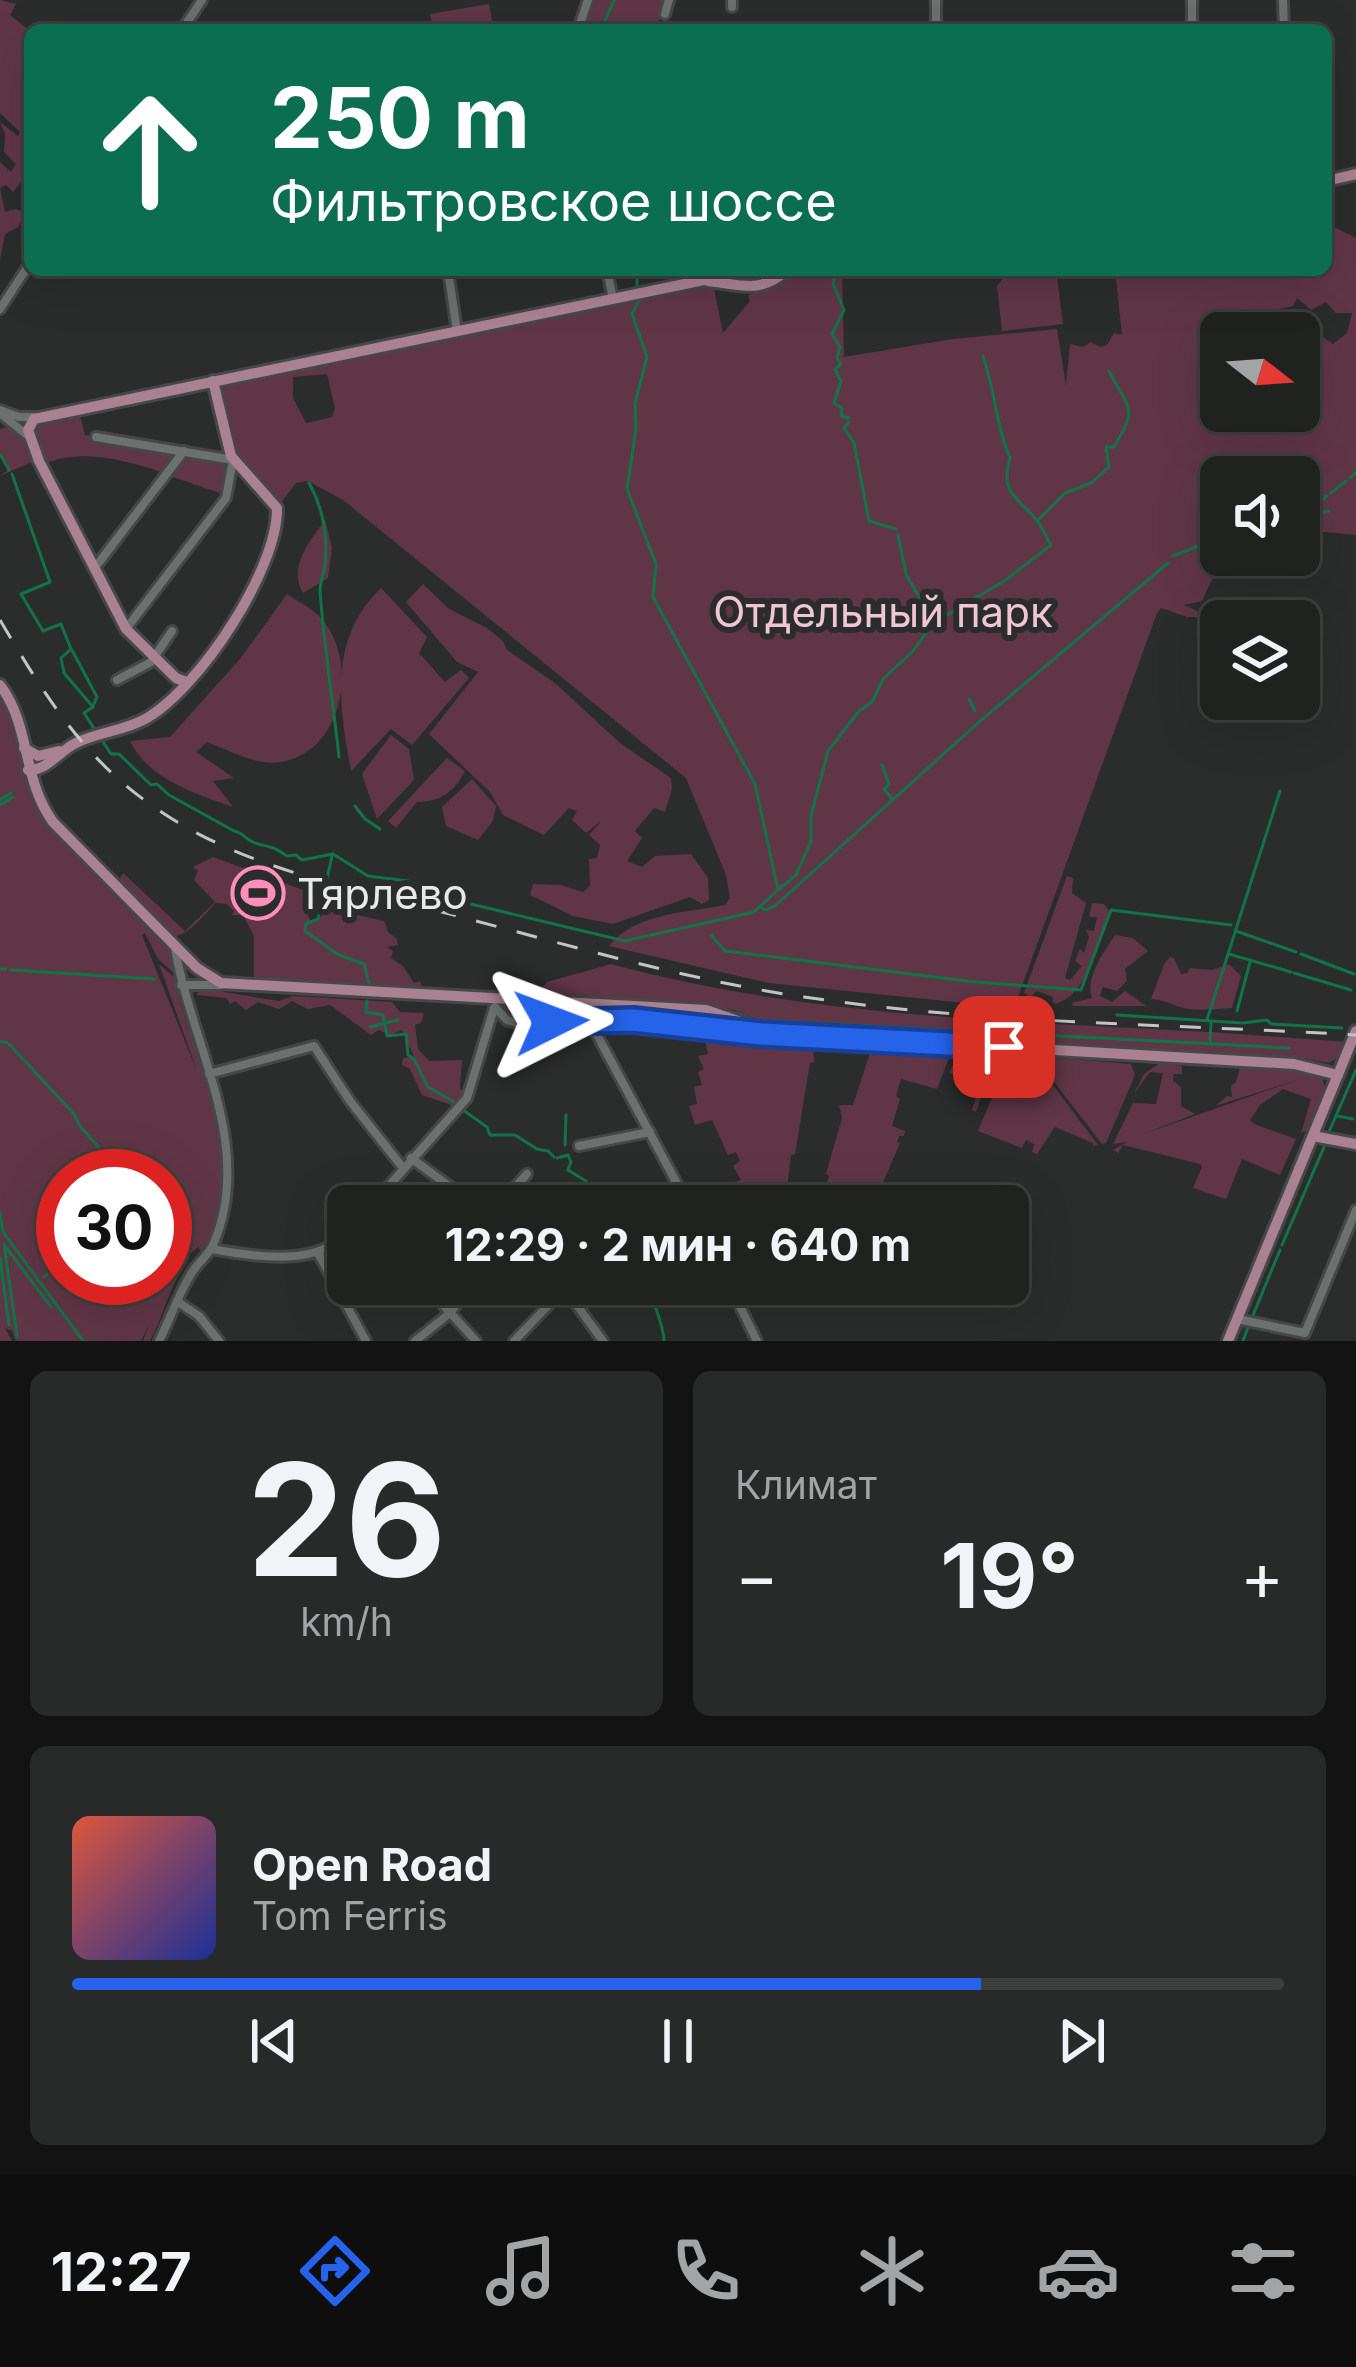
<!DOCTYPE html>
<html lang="ru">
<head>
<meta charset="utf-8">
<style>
  :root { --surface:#202220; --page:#282a29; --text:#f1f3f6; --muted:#a2a4a5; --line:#3d3f3e; --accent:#2563eb }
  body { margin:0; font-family:Inter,sans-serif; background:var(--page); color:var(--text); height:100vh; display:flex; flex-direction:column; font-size:45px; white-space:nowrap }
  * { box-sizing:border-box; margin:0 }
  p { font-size:39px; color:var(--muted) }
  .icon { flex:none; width:66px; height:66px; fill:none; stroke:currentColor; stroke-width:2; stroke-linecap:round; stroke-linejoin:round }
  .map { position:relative; height:1341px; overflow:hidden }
  .details { display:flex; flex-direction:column; gap:30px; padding:30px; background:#121312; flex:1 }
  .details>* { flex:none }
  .hud { position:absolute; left:24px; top:24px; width:1308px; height:252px; border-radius:18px; box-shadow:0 12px 48px #0002,0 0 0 3px var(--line); background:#0b6e4f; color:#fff; overflow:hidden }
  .needle { width:78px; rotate:107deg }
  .controls { position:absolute; left:1200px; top:312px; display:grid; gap:24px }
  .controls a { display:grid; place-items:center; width:120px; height:120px; border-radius:18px; background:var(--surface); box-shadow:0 12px 48px #0002,0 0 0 3px var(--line); font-size:60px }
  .speed { position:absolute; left:36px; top:1149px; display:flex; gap:24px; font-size:60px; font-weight:700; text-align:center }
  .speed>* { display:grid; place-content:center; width:156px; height:156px; border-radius:50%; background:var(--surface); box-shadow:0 12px 48px #0002,0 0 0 3px var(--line); line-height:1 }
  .speed .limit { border:18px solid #d22; background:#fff; color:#111 }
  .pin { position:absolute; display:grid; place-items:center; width:102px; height:102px; color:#fff; margin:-51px; border-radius:24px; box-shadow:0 6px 18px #0006 }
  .me { position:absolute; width:132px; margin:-66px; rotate:87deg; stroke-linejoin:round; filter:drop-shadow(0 0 9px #0008) }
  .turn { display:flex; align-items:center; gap:42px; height:252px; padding:0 48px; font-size:54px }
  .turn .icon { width:156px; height:156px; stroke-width:2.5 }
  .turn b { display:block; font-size:84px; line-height:102px }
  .big { font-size:90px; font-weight:700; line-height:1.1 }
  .details .card { flex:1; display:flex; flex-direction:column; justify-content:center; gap:18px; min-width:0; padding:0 42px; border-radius:18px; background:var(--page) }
  .details .dial { align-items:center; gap:0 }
  .dial b { font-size:156px; line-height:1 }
  .song { display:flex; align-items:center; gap:36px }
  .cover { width:144px; height:144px; border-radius:18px; background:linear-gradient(135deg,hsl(10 70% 55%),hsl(230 70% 35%)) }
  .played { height:12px; border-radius:6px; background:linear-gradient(90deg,var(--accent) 75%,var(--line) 75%) }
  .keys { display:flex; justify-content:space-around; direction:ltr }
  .heat { display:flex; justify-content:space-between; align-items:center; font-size:66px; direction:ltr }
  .details .tiles { flex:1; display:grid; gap:30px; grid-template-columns:1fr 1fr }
  .card:last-child { grid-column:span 2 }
  .trip { position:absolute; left:327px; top:1185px; width:702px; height:120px; border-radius:18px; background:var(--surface); box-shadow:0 12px 48px #0002,0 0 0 3px var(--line); font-weight:700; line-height:120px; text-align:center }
  .menu { display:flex; height:192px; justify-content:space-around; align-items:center; background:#0d0e0d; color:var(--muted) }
  .menu .icon { width:84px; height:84px }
  .menu .on { color:var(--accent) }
  .menu b { font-size:54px; color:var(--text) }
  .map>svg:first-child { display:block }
  .green { fill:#603646; fill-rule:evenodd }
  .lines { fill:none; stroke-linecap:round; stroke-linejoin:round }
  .stream { stroke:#11734c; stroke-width:3 }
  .minor-casing { stroke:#454847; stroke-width:14 }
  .major-casing { stroke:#454847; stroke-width:16 }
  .minor { stroke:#6c706e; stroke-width:8 }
  .major { stroke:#aa8190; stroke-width:10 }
  .rail { stroke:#c3c5c4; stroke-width:3; stroke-dasharray:21 21; stroke-linecap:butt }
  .route-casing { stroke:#184099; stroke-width:30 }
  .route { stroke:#2563eb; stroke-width:21 }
  .labels { text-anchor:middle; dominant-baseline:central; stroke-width:12; stroke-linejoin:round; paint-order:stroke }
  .park-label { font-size:42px; fill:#f1c5d4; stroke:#2a2d2b }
  .poi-label { font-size:42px; fill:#e8eae9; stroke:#2a2d2b; text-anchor:start }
</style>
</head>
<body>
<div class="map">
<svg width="1356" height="1341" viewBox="0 0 1356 1341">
  <rect width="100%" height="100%" fill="#2a2d2b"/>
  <!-- green -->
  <g class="green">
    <path d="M0,0L16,4L10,15L30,31V145L25,153L26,176L13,192L6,185L0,188L5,212L16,209L25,213L18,227L5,234L0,260V162L11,172L16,164L4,152L5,134L0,122L18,136L20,132L0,113Z"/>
    <path d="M592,0H664L657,30H581Z"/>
    <path d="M489,4L494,30H433L430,14Z"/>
    <path d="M1326,223L1356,238V535L1325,532L1299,540V477H1221V555H1257L1231,577H1213L1202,601L1184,605L1199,612L1198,617H1187L1161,608L1157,613L1014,1008L768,983L609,946C635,913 684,913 725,905L730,898L726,875L686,778L343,500L308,481L296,483L280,504L230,448L221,388L705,285L713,284L723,333L750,301L748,295L776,287L799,270H842L844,357L953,339L1057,329L1066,386L1070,344L1083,347L1091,342L1100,347L1107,345L1114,333L1122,335L1115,270H1326ZM1297,298L1311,310L1326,302L1336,313H1352C1346,339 1349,331 1333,344L1320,335L1311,336L1299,347V411H1221V333H1283L1279,309L1293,306ZM327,374L335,408L332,417L306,423L293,398V377Z"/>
    <path d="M1010,270H1056L1063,324L1002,331L997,286Z"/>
    <path d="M80,416L85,435L182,451L164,473C125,460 82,448 44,464L34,427Z"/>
    <path d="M10,426L25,439L34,461L0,476L9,469L0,451V429Z"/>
    <path d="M182,455L227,462L225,495L165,474Z"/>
    <path d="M325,520L332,548L328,578L303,593C288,567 309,542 325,520Z"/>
    <path d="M423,584L449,609L487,628L503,641L507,650L555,683L620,743L671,778L672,789L665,812L654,808L635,831L642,838L627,861L642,867L655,856L691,854L708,878L709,900L702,904L690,897L613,924L573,916L530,895L533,884L561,885L583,892L590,886L589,859L597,858L600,845L589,835L602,820L586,833L572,820L577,811L569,808L544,835L503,815L490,792L429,734L478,672L457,662L406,602Z"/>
    <path d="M381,588L427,637L419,653L445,682L461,670L469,678L412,745L391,729L351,771C339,705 328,639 381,588Z"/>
    <path d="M287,594C297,601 310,607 319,616C360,658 345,751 281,762C257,766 228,750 207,742L196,752L234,778L213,781L233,807C196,794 148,779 130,741L170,737L240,659Z"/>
    <path d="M0,691L17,729L27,785L45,818L169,950L175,974L158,959L145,933L142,935L197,1071L159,964L175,978C181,1013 197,1051 209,1083C249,1191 206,1251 157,1341H152L186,1268L202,1252L198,1247L185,1258L187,1263C170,1283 164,1315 150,1341H143L149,1324L141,1341H16L12,1331L5,1328L12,1341H0ZM63,1176H165V1278H63Z"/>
    <path d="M391,735L409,749L414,780L377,819L362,774Z"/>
    <path d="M447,758L465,771C455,792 439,802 417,802L396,828L388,821Z"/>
    <path d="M472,779L496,806L493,821L478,840L446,826L442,807Z"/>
    <path d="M213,857L309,892L317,902L308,916L312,923L331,909L384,921L388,932L397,939L398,945L387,947L393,951L391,958L403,966L414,983L420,981L422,987L259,980L254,977V936L243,915H232L234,911L227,904L215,903C204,915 192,932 174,937L118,882L123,873L185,931L215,902L194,880L198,871L193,867Z"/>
    <path d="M1067,876L1073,878L1072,893L1086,903L1065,978L1070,980L1082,966L1075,961L1080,949L1084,953L1089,937L1086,930L1094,931L1097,917H1089L1092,903L1104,904L1109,911C1098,943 1090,992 1056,1004L1052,1002L1053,997L1037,991L1030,997L1024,993Z"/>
    <path d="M1115,935L1133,938L1148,951L1125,969L1127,981L1117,991L1103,987L1100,996L1112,1002L1125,991L1146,1006H1073L1072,1003L1092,998C1085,977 1104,952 1115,935Z"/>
    <path d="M1170,957L1174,958L1181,974L1187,973L1190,968L1212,970L1229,964L1241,976L1232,1008C1215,1009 1197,1012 1180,1007C1169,1003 1163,1000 1151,999L1164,964Z"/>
    <path d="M611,964C807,1017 1007,1021 1209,1032L1210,1043L1211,1032L1348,1042L1342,1055L1329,1063L1290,1056L836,1033L774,1026L734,1010L691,1005L542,996L539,992L547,982Z"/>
    <path d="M199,988L279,1001L293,996L392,1002L400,1012L424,1013L421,1023L415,1025L418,1049L429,1061L462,1060L460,1088L466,1095L454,1106L422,1095L410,1069L402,1065L403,1058L414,1057L402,1030L390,1035L379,1030L371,1035L330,1005L308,1009L292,1001L279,1009L258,1002L246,1010L235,1001L230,1004L227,998L197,995Z"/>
    <path d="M502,1004L707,1015L729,1026L595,1015L527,1022L539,1015V1009L502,1010Z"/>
    <path d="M705,1041L813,1046L814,1062L810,1063L795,1154L791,1155L785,1206H744L740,1197L723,1202L715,1188L741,1180L733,1166L740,1161L736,1152L728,1155L712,1120L695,1125L689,1106L697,1104L694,1087L702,1085L698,1072L704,1069L698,1056L708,1054Z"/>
    <path d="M872,1047L951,1053L937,1089L901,1079L896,1096L900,1099L892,1126L905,1131L904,1136H899L897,1142L900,1143L877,1196L870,1194L874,1199L873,1206H842L822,1199L829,1176L826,1174L842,1118L839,1105H853Z"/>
    <path d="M960,1050L996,1054L976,1112L972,1110L981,1082L949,1073Z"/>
    <path d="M1010,1055L1031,1056L1098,1145L1093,1146V1143L1055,1127L1037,1154L1032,1152L1034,1144L1026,1140L1022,1148L978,1131Z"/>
    <path d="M1034,1056L1131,1064L1135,1075L1106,1143L1102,1144Z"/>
    <path d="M1160,1063L1182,1066V1074H1174L1173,1081L1181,1087V1106L1195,1114L1143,1134L1300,1079L1215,1106L1227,1096L1232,1097L1231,1086L1236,1082L1240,1067L1310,1070L1311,1075L1322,1077L1326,1092L1310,1130L1302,1132L1300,1137L1311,1099L1283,1089L1260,1105L1250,1120L1254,1124L1296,1139L1280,1175L1242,1159L1226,1199L1193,1188L1202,1167L1200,1164L1123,1145L1118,1153L1113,1150L1127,1142L1113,1144L1133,1103L1156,1104L1163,1073L1150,1072L1134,1094L1144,1074Z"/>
  </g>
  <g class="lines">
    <!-- stream -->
    <g class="stream">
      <path d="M601,30L614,0"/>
      <path d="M637,270V285"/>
      <path d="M837,270L833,284L844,310L832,334L840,347L837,358L841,364L835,370L841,381L834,403L842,408L841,416L849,418"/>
      <path d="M849,422L844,428L854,443L869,521L896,529"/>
      <path d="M0,454L9,470"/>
      <path d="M12,474L50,582L21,594L43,631L61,624L71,649L61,658L64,673L93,707L84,713L111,754H119L151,785L157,784L169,795L234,831C246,834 244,839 255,843C270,848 270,844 287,856L296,855L302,860L333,854"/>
      <path d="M1350,478L1356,472"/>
      <path d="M309,483C323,508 328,534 325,564C324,573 320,582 320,591C324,646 333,701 339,757"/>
      <path d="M1331,493L1346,481"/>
      <path d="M1311,510L1327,496"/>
      <path d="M1299,517L1329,511"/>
      <path d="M1037,521L1065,493L1091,483L1109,467L1106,447H1114C1139,405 1129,411 1109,371"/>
      <path d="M898,535L906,574L930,616L935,617L933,623"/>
      <path d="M1173,556L1221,537"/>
      <path d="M72,650L97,697L93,706"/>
      <path d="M969,699L975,711"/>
      <path d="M882,765L889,784L884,789L892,799"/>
      <path d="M0,800L11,793"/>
      <path d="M0,805L13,797"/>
      <path d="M355,806L365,819L380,829"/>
      <path d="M333,854L368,876L408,881L450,899L625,941L754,912L778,890L755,784L653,597L656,564L627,489L636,428L635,403L647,357L632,314L639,301"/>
      <path d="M332,856L318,919L306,924L305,931L337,954L364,964L369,983"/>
      <path d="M779,889L796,875L811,841V816L828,751L859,711L872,702L883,679L913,651L933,623L1004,581L1051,545C1046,537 1042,526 1035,518C1016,497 1000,492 1010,458C996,426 995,391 983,356"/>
      <path d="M762,908L766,910L776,905L979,722L1168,563"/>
      <path d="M1236,931L1296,952"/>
      <path d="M711,935L725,951L975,982L1081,990L1111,910L1231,925"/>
      <path d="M1229,954L1291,972"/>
      <path d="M1301,954L1354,974"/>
      <path d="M0,969H6"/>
      <path d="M11,970L155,979"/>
      <path d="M1294,973L1351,990"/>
      <path d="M367,1001L366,1012L383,1015L387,1036L406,1034L408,1055L414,1059L428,1087L456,1103"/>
      <path d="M1237,1011L1250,962"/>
      <path d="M736,1013L755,1020L1289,1048"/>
      <path d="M1117,1015L1243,1023L1267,1020L1271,1024L1342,1028"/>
      <path d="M543,1019C599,1009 672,1007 726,1024"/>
      <path d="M1207,1020L1280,791"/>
      <path d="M370,1027L398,1020"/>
      <path d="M0,1041L9,1044L75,1115L80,1126L124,1176"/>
      <path d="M1210,1043L1211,1022"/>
      <path d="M463,1110L487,1127L490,1135H515L537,1149L548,1151L554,1157"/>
      <path d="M1337,1116L1353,1119"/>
      <path d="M1328,1134L1356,1070"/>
      <path d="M565,1145L566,1115"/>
      <path d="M557,1158L568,1155L571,1162L568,1170L586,1181L587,1191L595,1197L598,1206"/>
      <path d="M0,1213L3,1232L83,1341"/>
      <path d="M165,1213L189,1240"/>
      <path d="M165,1228L185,1253"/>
      <path d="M4,1244L17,1336"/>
      <path d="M1282,1245L1324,1147"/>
      <path d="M5,1246L51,1307"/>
      <path d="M0,1258L9,1325"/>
      <path d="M44,1277L63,1260"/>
      <path d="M648,1284C652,1301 664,1325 664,1341"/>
      <path d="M1251,1320L1280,1250"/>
      <path d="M1243,1341L1248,1327"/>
    </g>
    <!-- minor casing -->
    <g class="minor-casing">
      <g id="minor">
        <path d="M732,0V7"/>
        <path d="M936,0V30"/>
        <path d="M1192,0V30"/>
        <path d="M1283,0L1284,30"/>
        <path d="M665,14L669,0"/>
        <path d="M182,30L202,0"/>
        <path d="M578,30L588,0"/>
        <path d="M116,270H120"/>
        <path d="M448,270L457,331"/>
        <path d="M607,270L613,299"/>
        <path d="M0,309L30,263"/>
        <path d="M0,410L19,417H36"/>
        <path d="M1,414L27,435"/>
        <path d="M96,437L233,460L226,498L126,629"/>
        <path d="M94,569L184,451"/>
        <path d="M117,680L151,662L172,631"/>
        <path d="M181,985H221"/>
        <path d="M495,1007L507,1020L525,1026L598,1019L761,1033"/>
        <path d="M589,1020L689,1206"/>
        <path d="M209,1074L314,1046L350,1101L403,1168"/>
        <path d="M579,1146L650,1132"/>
        <path d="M411,1158L476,1206"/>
        <path d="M371,1206L467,1098L494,1008"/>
        <path d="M417,1206L443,1183"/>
        <path d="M498,1206L527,1174"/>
        <path d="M211,1249C256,1256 313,1268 348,1233"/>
        <path d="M318,1253L366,1341"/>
        <path d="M424,1284L476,1341"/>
        <path d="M729,1284L757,1341"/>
        <path d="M565,1289L603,1341"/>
        <path d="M341,1296L353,1284"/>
        <path d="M178,1302L199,1316L219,1341"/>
        <path d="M1237,1319L1305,1333L1356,1210"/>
        <path d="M159,1341C170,1319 178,1295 191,1274C197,1263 208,1256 213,1245C256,1146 191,1045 175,948"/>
        <path d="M415,1341L450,1313L472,1284"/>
        <path d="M514,1341L565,1288"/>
      </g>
    </g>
    <!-- major casing -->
    <g class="major-casing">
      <g id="major">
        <path d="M1326,181L1356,174"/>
        <path d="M708,281C740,284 759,295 787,270"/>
        <path d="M186,682L176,678L126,629L39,461L28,430L34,419L704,280L722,270"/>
        <path d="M0,685C31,726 22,780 53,822L197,968L221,983L706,1010L761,1029L795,1035L1294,1064L1338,1075"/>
        <path d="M24,748L38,756L59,751"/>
        <path d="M28,770C47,771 59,751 76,743C98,732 125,731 147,718C200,687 278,569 277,508L231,456L213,381"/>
        <path d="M1313,1136L1356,1144"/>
        <path d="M1228,1341L1356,1031"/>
      </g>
    </g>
    <!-- minor -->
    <use href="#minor" class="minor"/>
    <!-- major -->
    <use href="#major" class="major"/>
    <!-- rail -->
    <path class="rail" d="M0,620C41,689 80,754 147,802C234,866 340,885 442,912C562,943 681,979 804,997C986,1024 1173,1024 1356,1035"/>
  </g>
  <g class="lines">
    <!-- route casing -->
    <g class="route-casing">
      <path id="route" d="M551,1022L633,1020L761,1034L1004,1047"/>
    </g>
    <!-- route -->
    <use href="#route" class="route"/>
  </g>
  <!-- icons -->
  <defs>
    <g id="stadium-ring" transform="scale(2.7)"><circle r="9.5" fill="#2a2d2b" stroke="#ff8ebb" stroke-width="1.5"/><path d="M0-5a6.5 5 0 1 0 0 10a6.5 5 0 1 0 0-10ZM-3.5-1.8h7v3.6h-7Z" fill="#ff8ebb"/></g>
  </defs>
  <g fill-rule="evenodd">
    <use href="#stadium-ring" x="258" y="893"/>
  </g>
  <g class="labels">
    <!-- park labels -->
    <g class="park-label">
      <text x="883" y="611">Отдельный парк</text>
    </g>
    <!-- poi labels -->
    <g class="poi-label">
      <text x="297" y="893">Тярлево</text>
    </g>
  </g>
</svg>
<div class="controls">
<a><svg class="needle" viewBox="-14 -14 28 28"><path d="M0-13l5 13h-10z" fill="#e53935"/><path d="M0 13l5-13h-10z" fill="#a2a4a5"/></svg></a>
<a><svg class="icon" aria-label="sound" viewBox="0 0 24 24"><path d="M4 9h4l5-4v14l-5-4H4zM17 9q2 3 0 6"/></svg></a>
<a><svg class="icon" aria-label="layers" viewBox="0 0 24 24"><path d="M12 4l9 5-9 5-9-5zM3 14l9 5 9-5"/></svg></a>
</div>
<div class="speed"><div class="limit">30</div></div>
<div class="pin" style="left:1004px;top:1047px;background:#d93025"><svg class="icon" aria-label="arrive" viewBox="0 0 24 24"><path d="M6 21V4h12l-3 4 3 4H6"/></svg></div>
<svg class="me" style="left:551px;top:1022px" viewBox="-20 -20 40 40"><path d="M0-17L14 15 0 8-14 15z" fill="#2563eb" stroke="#fff" stroke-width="4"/></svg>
<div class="trip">12:29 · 2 мин · 640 m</div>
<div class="hud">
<div class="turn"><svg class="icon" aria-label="ahead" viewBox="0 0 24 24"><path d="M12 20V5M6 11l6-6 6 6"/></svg><div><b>250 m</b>Фильтровское шоссе</div></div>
</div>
</div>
<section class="details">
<div class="tiles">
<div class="card dial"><b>26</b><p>km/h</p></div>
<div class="card"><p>Климат</p>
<div class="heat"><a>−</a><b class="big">19°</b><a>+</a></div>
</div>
<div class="card">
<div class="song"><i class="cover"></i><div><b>Open Road</b><p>Tom Ferris</p></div></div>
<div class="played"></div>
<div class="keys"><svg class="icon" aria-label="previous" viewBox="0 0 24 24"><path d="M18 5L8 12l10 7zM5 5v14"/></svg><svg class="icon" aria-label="pause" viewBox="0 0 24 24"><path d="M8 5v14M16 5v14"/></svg><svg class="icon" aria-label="next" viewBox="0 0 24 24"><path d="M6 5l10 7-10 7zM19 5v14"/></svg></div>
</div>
</div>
</section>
<nav class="menu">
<b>12:27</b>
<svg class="icon on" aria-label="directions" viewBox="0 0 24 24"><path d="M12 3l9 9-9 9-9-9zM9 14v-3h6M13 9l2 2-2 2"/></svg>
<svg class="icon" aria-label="music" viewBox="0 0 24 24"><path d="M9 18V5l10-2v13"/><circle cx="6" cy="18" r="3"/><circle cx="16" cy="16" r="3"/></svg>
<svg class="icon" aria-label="phone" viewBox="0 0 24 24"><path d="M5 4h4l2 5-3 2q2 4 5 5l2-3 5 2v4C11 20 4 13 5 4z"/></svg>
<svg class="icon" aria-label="climate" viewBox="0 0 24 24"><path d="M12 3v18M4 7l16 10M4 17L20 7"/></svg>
<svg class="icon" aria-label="car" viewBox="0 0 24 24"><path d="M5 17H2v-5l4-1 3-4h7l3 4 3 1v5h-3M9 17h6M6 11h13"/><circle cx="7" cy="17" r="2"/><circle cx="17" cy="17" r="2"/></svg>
<svg class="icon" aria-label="filters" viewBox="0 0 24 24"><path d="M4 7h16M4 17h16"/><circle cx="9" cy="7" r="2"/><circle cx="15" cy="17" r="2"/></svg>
</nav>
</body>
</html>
